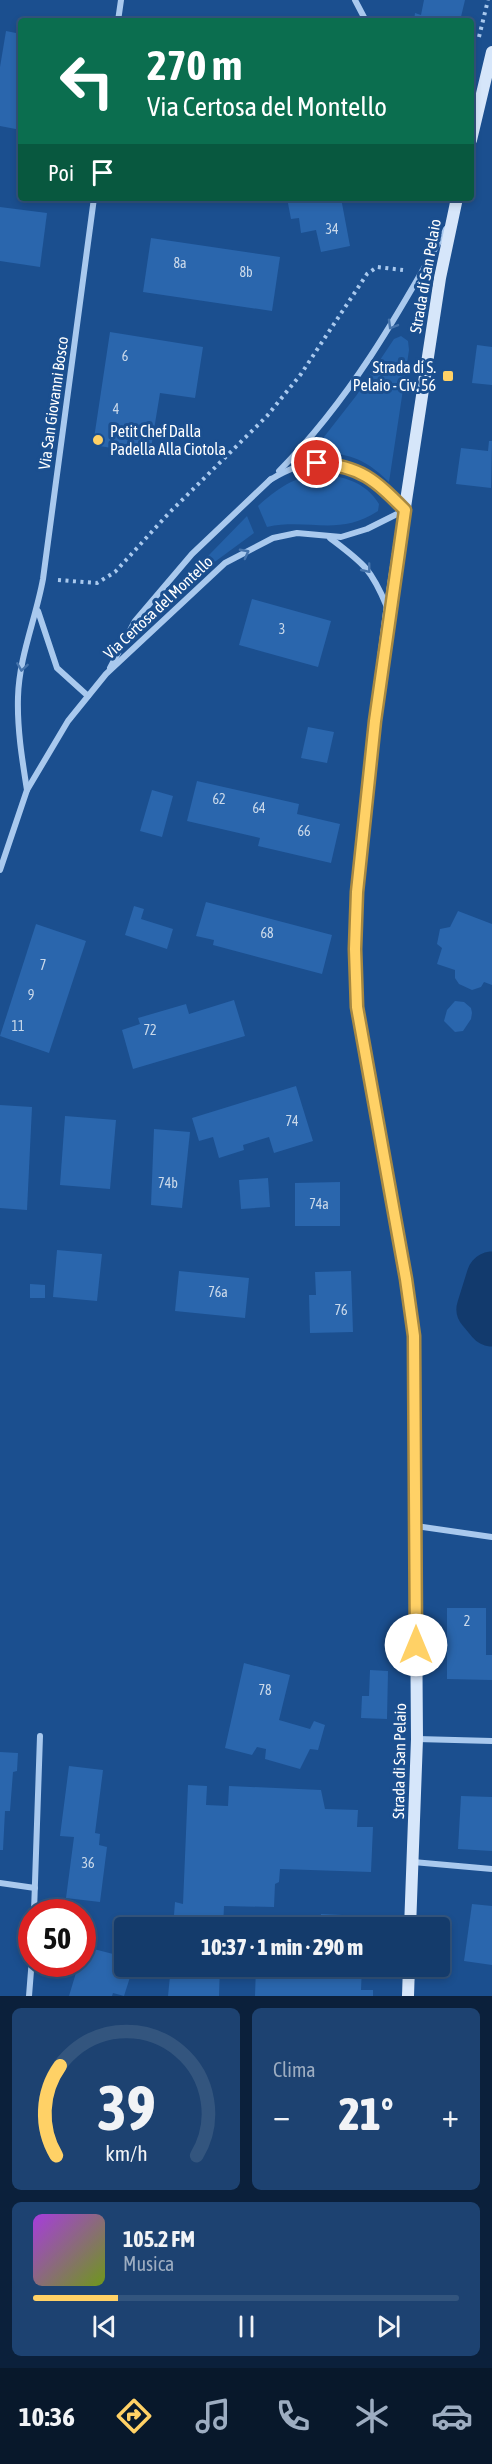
<!DOCTYPE html>
<html lang="it">
<head>
<meta charset="utf-8">
<style>
  :root { --surface:#143b6b; --page:#1d4271; --text:#f1f3f6; --muted:#9dadc1; --line:#33557e; --accent:#ffd166 }
  body { margin:0; font-family:"Asap Condensed",sans-serif; background:var(--page); color:var(--text); height:100vh; display:flex; flex-direction:column; font-size:22px; white-space:nowrap }
  * { box-sizing:border-box; margin:0 }
  p { font-size:20px; color:var(--muted) }
  .icon { flex:none; width:33px; height:33px; fill:none; stroke:currentColor; stroke-width:2; stroke-linecap:round; stroke-linejoin:round }
  .map { position:relative; height:1996px; overflow:hidden }
  .side { display:flex; flex-direction:column; gap:12px; padding:12px; background:#0b203b; flex:1 }
  .side>* { flex:none }
  .top-card { position:absolute; left:18px; top:18px; width:456px; height:183px; border-radius:6px; box-shadow:0 3px 9px #0003,0 0 0 2px var(--line); background:#0b6e4f; color:#fff; overflow:hidden }
  .speed { position:absolute; left:18px; top:1899px; display:flex; gap:12px; font-size:30px; font-weight:700; text-align:center }
  .speed>* { display:grid; place-content:center; width:78px; height:78px; border-radius:50%; background:var(--surface); box-shadow:0 3px 9px #0003,0 0 0 2px var(--line); line-height:1 }
  .speed .limit { border:9px solid #d22; background:#fff; color:#111 }
  .pin { position:absolute; display:grid; place-items:center; width:51px; height:51px; color:#fff; margin:-26px; border:3px solid #fff; border-radius:50%; box-shadow:0 2px 6px #0007 }
  .me { position:absolute; width:66px; margin:-33px; rotate:0deg; stroke-linejoin:round; filter:drop-shadow(0 0 4px #0008) }
  .turn { display:flex; align-items:center; gap:21px; height:126px; padding:0 30px; font-size:27px }
  .turn .icon { width:78px; height:78px; stroke-width:2.5 }
  .turn b { display:block; font-size:42px; line-height:51px }
  .then { display:flex; align-items:center; height:57px; padding:0 30px; background:#0003; gap:12px; font-size:22px }
  .big { font-size:45px; font-weight:800; line-height:1.1 }
  .side .card { flex:1; display:flex; flex-direction:column; justify-content:center; gap:9px; min-width:0; padding:0 21px; border-radius:9px; background:var(--page) }
  .side .dial { align-items:center; gap:0 }
  .dial svg { height:156px; overflow:visible; fill:none; stroke:var(--line); stroke-width:7; stroke-linecap:round; text-anchor:middle }
  .dial text { fill:var(--text); stroke:none }
  .song { display:flex; align-items:center; gap:18px }
  .cover { width:72px; height:72px; border-radius:9px; background:linear-gradient(135deg,hsl(280 70% 55%),hsl(80 70% 35%)) }
  .played { height:6px; border-radius:3px; background:linear-gradient(90deg,var(--accent) 20%,var(--line) 20%) }
  .keys { display:flex; justify-content:space-around; direction:ltr }
  .heat { display:flex; justify-content:space-between; align-items:center; font-size:33px; direction:ltr }
  .side .tiles { flex:1; display:grid; gap:12px; grid-template-columns:1fr 1fr }
  .card:last-child { grid-column:span 2 }
  .trip { position:absolute; left:114px; top:1917px; width:336px; height:60px; border-radius:6px; background:var(--surface); box-shadow:0 3px 9px #0003,0 0 0 2px var(--line); font-weight:800; line-height:60px; text-align:center }
  .menu { display:flex; height:96px; justify-content:space-around; align-items:center; background:#08182b; color:var(--muted) }
  .menu .icon { width:42px; height:42px }
  .menu .active { color:var(--accent) }
  .menu b { font-size:27px; color:var(--text) }
  .map>svg:first-child { display:block }
  .green { fill:#2461a8 }
  .lines { fill:none; stroke-linecap:round; stroke-linejoin:round }
  .river { stroke:#123a6d; stroke-width:51 }
  .building { fill:#2a66ad }
  .path { stroke:#a9c9ee; stroke-width:4; stroke-dasharray:3 4.5; stroke-linecap:butt }
  .street { stroke:#a9c9ee; stroke-width:6 }
  .secondary { stroke:#d6e6fa; stroke-width:12 }
  .oneway { stroke:#4674ac }
  .route-casing { stroke:#a68842; stroke-width:15 }
  .route { stroke:#ffd166; stroke-width:10 }
  .poi-dot { fill:#ffd166; stroke:#1b4f8f; stroke-width:2 }
  .labels { text-anchor:middle; dominant-baseline:central; stroke-width:6; stroke-linejoin:round; paint-order:stroke }
  .number-label { font-size:14px; fill:#cad9ea }
  .street-label { font-size:16px; fill:#fff; stroke:#1b4f8f }
  .poi-label { font-size:16px; fill:#fff; stroke:#1b4f8f; text-anchor:end }
</style>
</head>
<body>
<div class="map">
<svg width="492" height="1996" viewBox="0 0 492 1996">
  <rect width="100%" height="100%" fill="#1b4f8f"/>
  <!-- green -->
  <g class="green">
    <path d="M401,336L408,341L409,350L389,482C361,455 349,455 313,451L356,396L394,339Z"/>
    <path d="M319,474C343,476 366,482 379,504L378,511C339,537 309,518 267,527L258,506C277,489 293,477 319,474Z"/>
    <path d="M247,516L254,533L201,572L177,594L174,591Z"/>
  </g>
  <g class="lines">
    <!-- river -->
    <path class="river" d="M492,1277L482,1309L492,1321"/>
  </g>
  <!-- building -->
  <g class="building">
    <path d="M424,0H465L460,21H414L415,13L421,15Z"/>
    <path d="M6,31L21,34V130L0,126V67Z"/>
    <path d="M287,198H341L350,246L321,252L316,230L301,233L299,218L291,219Z"/>
    <path d="M0,207L47,213L40,267L0,261Z"/>
    <path d="M151,238L280,257L272,311L143,292Z"/>
    <path d="M110,332L203,347L195,398L160,393L150,454L93,445Z"/>
    <path d="M477,345L492,347V385L472,383Z"/>
    <path d="M489,441H492L491,488L456,484L461,448L488,451Z"/>
    <path d="M252,599L331,621L318,667L239,645Z"/>
    <path d="M308,727L334,732L327,763L301,758Z"/>
    <path d="M197,781L299,804L297,814L340,824L331,863L258,846L260,838L187,821Z"/>
    <path d="M152,790L173,796L162,837L140,831Z"/>
    <path d="M206,902L332,935L322,974L213,945L214,940L196,936Z"/>
    <path d="M134,906L144,909L141,919L173,929L167,949L125,935Z"/>
    <path d="M458,911L492,924V985L484,982L481,987L472,990L459,984L455,978V970L437,964L442,948L437,944L440,929L450,927Z"/>
    <path d="M36,924L86,941L49,1053L0,1036Z"/>
    <path d="M234,1000L245,1036L133,1069L122,1030L140,1024L138,1018L186,1004L189,1014Z"/>
    <path d="M455,1001L464,1002L471,1008L472,1013L471,1019L463,1031L455,1032L444,1021L447,1010Z"/>
    <path d="M296,1086L313,1141L274,1153L269,1137L243,1145L244,1150L219,1158L213,1137L199,1141L192,1118Z"/>
    <path d="M0,1105L32,1107L27,1210L0,1208Z"/>
    <path d="M65,1116L116,1120L110,1189L60,1185Z"/>
    <path d="M154,1129L190,1132L182,1208L151,1205Z"/>
    <path d="M268,1178L270,1207L241,1209L239,1180Z"/>
    <path d="M340,1182V1226H295V1183Z"/>
    <path d="M57,1250L102,1254L97,1301L53,1297Z"/>
    <path d="M179,1271L249,1278L245,1318L175,1311Z"/>
    <path d="M351,1271L353,1332L310,1333L309,1295H316L315,1272Z"/>
    <path d="M30,1284L45,1285V1298H30Z"/>
    <path d="M447,1608H486V1655H492V1680L447,1679Z"/>
    <path d="M244,1663L290,1675L279,1720L310,1729L314,1721L325,1725L318,1750L310,1749L300,1769L265,1759L266,1749L257,1747L252,1755L225,1748Z"/>
    <path d="M370,1670L388,1671L387,1719L361,1718L362,1696H369Z"/>
    <path d="M0,1752L18,1753L17,1771L13,1772L10,1811H5L3,1850H0Z"/>
    <path d="M69,1766L103,1770L95,1833L100,1834L99,1845L107,1847L100,1902L66,1898L74,1837L60,1836Z"/>
    <path d="M188,1785L207,1786L206,1805L228,1806L229,1786L321,1790L325,1809L358,1810L357,1827H373L371,1872L280,1869L279,1882L275,1884L274,1907L224,1906L223,1928H173L175,1902L183,1904Z"/>
    <path d="M461,1796L492,1797V1851L458,1849Z"/>
    <path d="M472,1904L492,1906V1965L464,1961Z"/>
    <path d="M321,1914L364,1916V1928H320Z"/>
    <path d="M82,1946L117,1955L113,1969L131,1974L124,1996L113,1993L112,1996H69L78,1966L70,1964H82Z"/>
    <path d="M171,1966H220L219,1996H168Z"/>
    <path d="M256,1966H362L361,1990H373V1996H255Z"/>
  </g>
  <g class="lines">
    <!-- path -->
    <g class="path">
      <path d="M479,37L488,0"/>
      <path d="M58,580L97,583L115,572L169,513L267,416L301,374L367,274L377,267L403,270"/>
    </g>
    <!-- street -->
    <g class="street">
      <path d="M355,0L366,21"/>
      <path d="M118,21L121,0"/>
      <path d="M279,471C349,401 398,315 446,229"/>
      <path d="M330,538C363,563 371,568 387,607"/>
      <path d="M38,611L57,668L88,696"/>
      <path d="M110,668L135,621L192,554L271,479"/>
      <path d="M27,790C22,759 17,728 18,697C19,657 36,618 43,579L94,198"/>
      <path d="M0,870L27,790L68,721L106,674L225,563L273,538L297,533L341,537L367,529L405,510C363,467 328,444 270,480"/>
      <path d="M416,1526L492,1537"/>
      <path d="M417,1739L492,1741"/>
      <path d="M413,1862L492,1869"/>
      <path d="M0,1883L35,1888"/>
      <path d="M34,1912L40,1736"/>
      <path d="M29,1996L32,1958"/>
    </g>
    <!-- secondary -->
    <g class="secondary">
      <path d="M471,140L492,52"/>
      <path d="M410,1928L417,1739L414,1336L406,1279L357,1007L355,949L357,892L375,721L389,612L440,278L457,198"/>
      <path d="M408,1996L409,1966"/>
    </g>
  </g>
  <!-- one-way arrows -->
  <defs><path id="oneway-chevron" d="M-2-3.5L2.5 0L-2 3.5" fill="none" stroke-width="1.6" stroke-linecap="round" stroke-linejoin="round" transform="scale(1.5)"/></defs>
  <g class="oneway">
    <use href="#oneway-chevron" transform="translate(392 325) rotate(120)"/>
    <use href="#oneway-chevron" transform="translate(245 553) rotate(-28)"/>
    <use href="#oneway-chevron" transform="translate(367 569) rotate(51)"/>
    <use href="#oneway-chevron" transform="translate(22 667) rotate(99)"/>
  </g>
  <g class="lines">
    <!-- route casing -->
    <g class="route-casing">
      <path id="route" d="M317,463C361,466 375,480 405,510L375,721L357,892L355,949L357,1007L406,1279L414,1336L416,1645"/>
    </g>
    <!-- route -->
    <use href="#route" class="route"/>
  </g>
  <!-- markers -->
  <g class="poi-dot">
    <rect x="442" y="370" width="12" height="12" rx="3"/>
    <circle cx="98" cy="440" r="6"/>
  </g>
  <g class="labels">
    <!-- number labels -->
    <g class="number-label">
      <text x="332" y="229">34</text>
      <text x="180" y="263">8a</text>
      <text x="246" y="272">8b</text>
      <text x="125" y="356">6</text>
      <text x="116" y="409">4</text>
      <text x="282" y="629">3</text>
      <text x="219" y="799">62</text>
      <text x="259" y="808">64</text>
      <text x="304" y="831">66</text>
      <text x="267" y="933">68</text>
      <text x="43" y="965">7</text>
      <text x="31" y="995">9</text>
      <text x="18" y="1026">11</text>
      <text x="150" y="1030">72</text>
      <text x="292" y="1121">74</text>
      <text x="168" y="1183">74b</text>
      <text x="319" y="1204">74a</text>
      <text x="218" y="1292">76a</text>
      <text x="341" y="1310">76</text>
      <text x="467" y="1621">2</text>
      <text x="265" y="1690">78</text>
      <text x="88" y="1863">36</text>
    </g>
    <!-- street labels -->
    <g class="street-label">
      <text transform="translate(425 276) rotate(-80)">Strada di San Pelaio</text>
      <text transform="translate(53 403) rotate(-82)">Via San Giovanni Bosco</text>
      <text transform="translate(158 607) rotate(-43)">Via Certosa del Montello</text>
      <text transform="translate(399 1761) rotate(-89)">Strada di San Pelaio</text>
    </g>
    <!-- poi labels -->
    <g class="poi-label">
      <text x="436" y="367">Strada di S.<tspan x="436" dy="18">Pelaio - Civ. 56</tspan></text>
      <text x="110" y="431" text-anchor="start">Petit Chef Dalla<tspan x="110" dy="18">Padella Alla Ciotola</tspan></text>
    </g>
  </g>
</svg>
<div class="speed"><div class="limit">50</div></div>
<div class="pin" style="left:317px;top:463px;background:#d93025"><svg class="icon" aria-label="arrive" viewBox="0 0 24 24"><path d="M6 21V4h12l-3 4 3 4H6"/></svg></div>
<svg class="me" style="left:416px;top:1645px" viewBox="-20 -20 40 40"><circle r="19" fill="#fff"/><path d="M0-13L10 11 0 6-10 11z" fill="#ffd166"/></svg>
<div class="trip">10:37 · 1 min · 290 m</div>
<div class="top-card">
<div class="turn"><svg class="icon" aria-label="left" viewBox="0 0 24 24"><path d="M17 20v-9H6M10 6l-5 5 5 5"/></svg><div><b>270 m</b>Via Certosa del Montello</div></div>
<div class="then">Poi<svg class="icon" aria-label="arrive" viewBox="0 0 24 24"><path d="M6 21V4h12l-3 4 3 4H6"/></svg></div>
</div>
</div>
<section class="side">
<div class="tiles">
<div class="card dial"><svg viewBox="0 0 100 80">
<path d="M14 69A42 42 0 1 1 86 69"/>
<path d="M14 69A42 42 0 0 1 16 23" stroke="#ffd166"/>
<text x="50" y="56" font-size="32" font-weight="700">39</text>
<text x="50" y="72" font-size="11">km/h</text>
</svg></div>
<div class="card"><p>Clima</p>
<div class="heat"><a>−</a><b class="big">21°</b><a>+</a></div>
</div>
<div class="card">
<div class="song"><i class="cover"></i><div><b>105.2 FM</b><p>Musica</p></div></div>
<div class="played"></div>
<div class="keys"><svg class="icon" aria-label="previous" viewBox="0 0 24 24"><path d="M18 5L8 12l10 7zM5 5v14"/></svg><svg class="icon" aria-label="pause" viewBox="0 0 24 24"><path d="M8 5v14M16 5v14"/></svg><svg class="icon" aria-label="next" viewBox="0 0 24 24"><path d="M6 5l10 7-10 7zM19 5v14"/></svg></div>
</div>
</div>
</section>
<nav class="menu">
<b>10:36</b>
<svg class="icon active" aria-label="directions" viewBox="0 0 24 24"><path d="M12 3l9 9-9 9-9-9zM9 14v-3h6M13 9l2 2-2 2"/></svg>
<svg class="icon" aria-label="music" viewBox="0 0 24 24"><path d="M9 18V5l10-2v13"/><circle cx="6" cy="18" r="3"/><circle cx="16" cy="16" r="3"/></svg>
<svg class="icon" aria-label="phone" viewBox="0 0 24 24"><path d="M5 4h4l2 5-3 2q2 4 5 5l2-3 5 2v4C11 20 4 13 5 4z"/></svg>
<svg class="icon" aria-label="climate" viewBox="0 0 24 24"><path d="M12 3v18M4 7l16 10M4 17L20 7"/></svg>
<svg class="icon" aria-label="car" viewBox="0 0 24 24"><path d="M5 17H2v-5l4-1 3-4h7l3 4 3 1v5h-3M9 17h6M6 11h13"/><circle cx="7" cy="17" r="2"/><circle cx="17" cy="17" r="2"/></svg>
</nav>
</body>
</html>
